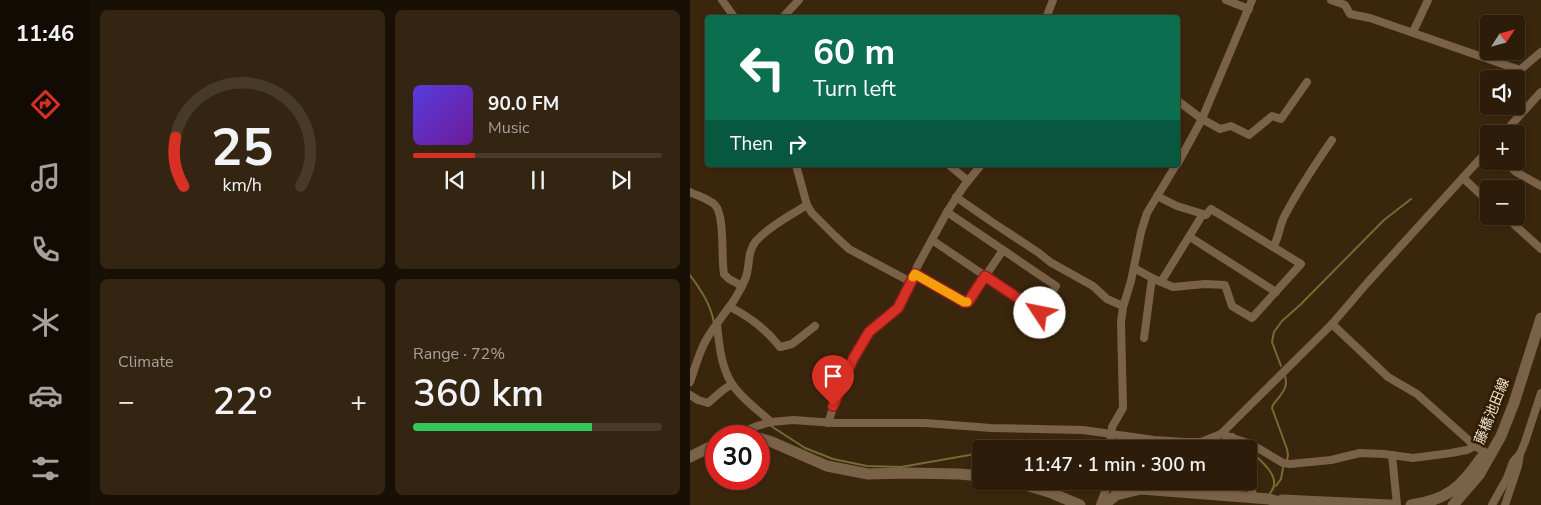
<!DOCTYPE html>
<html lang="en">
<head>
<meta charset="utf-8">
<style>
  :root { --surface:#2c1c09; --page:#342512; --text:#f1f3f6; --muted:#a6a19c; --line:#483a2a; --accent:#d93025 }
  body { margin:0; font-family:"Nunito Sans","Noto Sans JP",sans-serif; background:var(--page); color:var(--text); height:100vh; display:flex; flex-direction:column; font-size:19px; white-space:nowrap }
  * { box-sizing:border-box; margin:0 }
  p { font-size:16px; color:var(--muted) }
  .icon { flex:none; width:28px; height:28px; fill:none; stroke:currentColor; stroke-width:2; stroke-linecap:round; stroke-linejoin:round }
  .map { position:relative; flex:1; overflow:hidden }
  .drawer { display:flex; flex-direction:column; gap:10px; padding:10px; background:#180f05; width:600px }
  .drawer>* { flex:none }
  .hud { position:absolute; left:15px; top:15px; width:475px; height:152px; border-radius:5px; box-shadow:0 1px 4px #0004,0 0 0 1px var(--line); background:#0b6e4f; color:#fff; overflow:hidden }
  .needle { width:32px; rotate:54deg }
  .controls { position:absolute; left:790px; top:15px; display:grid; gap:10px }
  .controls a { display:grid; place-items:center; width:45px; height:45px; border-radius:5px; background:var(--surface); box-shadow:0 1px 4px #0004,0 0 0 1px var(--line); font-size:25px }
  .speed { position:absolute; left:15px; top:425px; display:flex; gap:10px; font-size:25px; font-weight:700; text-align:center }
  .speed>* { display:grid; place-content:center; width:65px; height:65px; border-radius:50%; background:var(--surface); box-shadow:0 1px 4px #0004,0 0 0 1px var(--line); line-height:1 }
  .speed .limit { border:8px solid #d22; background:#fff; color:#111 }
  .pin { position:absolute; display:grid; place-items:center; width:42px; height:42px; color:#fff; margin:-51px -21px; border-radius:50% 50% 50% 0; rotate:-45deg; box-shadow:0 0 5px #0007 }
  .pin .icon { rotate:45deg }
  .me { position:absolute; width:55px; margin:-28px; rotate:304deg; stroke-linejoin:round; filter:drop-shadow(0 0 4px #0008) }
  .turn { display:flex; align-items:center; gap:18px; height:105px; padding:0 25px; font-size:22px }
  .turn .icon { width:65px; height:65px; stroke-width:2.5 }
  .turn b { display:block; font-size:35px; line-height:42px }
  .then { display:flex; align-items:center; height:48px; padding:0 25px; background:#0003; gap:10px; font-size:19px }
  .big { font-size:38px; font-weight:600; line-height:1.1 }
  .drawer .tile { flex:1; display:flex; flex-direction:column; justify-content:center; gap:8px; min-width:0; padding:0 18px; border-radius:8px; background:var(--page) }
  .drawer .dial { align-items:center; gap:0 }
  .dial svg { height:130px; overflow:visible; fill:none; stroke:var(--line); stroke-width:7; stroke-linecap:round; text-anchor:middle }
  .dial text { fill:var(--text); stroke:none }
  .song { display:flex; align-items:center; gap:15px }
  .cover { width:60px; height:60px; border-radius:8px; background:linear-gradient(135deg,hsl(250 70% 55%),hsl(280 70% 35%)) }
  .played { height:5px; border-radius:2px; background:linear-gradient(90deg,var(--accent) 25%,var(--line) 25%) }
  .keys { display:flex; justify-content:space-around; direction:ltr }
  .heat { display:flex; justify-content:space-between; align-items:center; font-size:28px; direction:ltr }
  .charge { height:8px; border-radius:4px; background:linear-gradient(90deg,#34c759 72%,var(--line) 0) }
  .drawer .tiles { flex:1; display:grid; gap:10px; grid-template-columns:repeat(2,1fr) }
  .trip { position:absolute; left:282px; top:440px; width:285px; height:50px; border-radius:5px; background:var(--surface); box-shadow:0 1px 4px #0004,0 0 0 1px var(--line); font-weight:600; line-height:50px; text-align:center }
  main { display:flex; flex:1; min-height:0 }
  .tabs { display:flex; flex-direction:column; width:90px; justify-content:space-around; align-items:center; background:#120b04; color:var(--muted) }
  .tabs .icon { width:35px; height:35px }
  .tabs .selected { color:var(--accent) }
  .tabs b { font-size:22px; color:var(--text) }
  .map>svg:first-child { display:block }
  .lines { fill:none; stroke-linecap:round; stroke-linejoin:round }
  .stream { stroke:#706e33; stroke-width:2 }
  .street { stroke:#796248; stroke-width:8 }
  .secondary { stroke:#796248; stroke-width:11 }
  .route-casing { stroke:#8d1f18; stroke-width:12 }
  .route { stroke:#d93025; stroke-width:9 }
  .slow { stroke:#f59e0b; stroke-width:9 }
  .labels { text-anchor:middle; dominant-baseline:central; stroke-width:5; stroke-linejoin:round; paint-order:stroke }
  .street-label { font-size:14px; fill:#f1e4d5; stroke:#2f1c03 }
</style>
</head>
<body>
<main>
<nav class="tabs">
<b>11:46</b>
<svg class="icon selected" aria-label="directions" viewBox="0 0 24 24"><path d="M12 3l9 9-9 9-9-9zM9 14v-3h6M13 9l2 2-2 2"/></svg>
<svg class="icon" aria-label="music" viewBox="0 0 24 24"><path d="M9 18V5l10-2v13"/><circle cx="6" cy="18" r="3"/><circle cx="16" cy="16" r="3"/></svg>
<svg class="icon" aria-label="phone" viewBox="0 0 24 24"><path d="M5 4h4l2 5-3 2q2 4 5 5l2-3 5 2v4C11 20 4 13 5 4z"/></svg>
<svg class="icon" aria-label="climate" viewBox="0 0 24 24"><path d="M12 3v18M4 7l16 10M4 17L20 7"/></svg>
<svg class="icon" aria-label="car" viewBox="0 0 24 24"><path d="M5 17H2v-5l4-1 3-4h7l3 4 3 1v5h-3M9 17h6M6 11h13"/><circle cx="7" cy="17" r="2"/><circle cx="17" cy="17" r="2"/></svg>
<svg class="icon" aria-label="filters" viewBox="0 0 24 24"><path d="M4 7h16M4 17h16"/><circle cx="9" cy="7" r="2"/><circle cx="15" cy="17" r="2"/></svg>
</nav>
<section class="drawer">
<div class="tiles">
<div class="tile dial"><svg viewBox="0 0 100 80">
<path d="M14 69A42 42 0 1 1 86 69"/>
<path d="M14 69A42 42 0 0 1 9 39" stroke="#d93025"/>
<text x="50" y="56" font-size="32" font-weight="700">25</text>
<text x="50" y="72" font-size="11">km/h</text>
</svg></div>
<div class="tile">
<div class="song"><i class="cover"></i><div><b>90.0 FM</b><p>Music</p></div></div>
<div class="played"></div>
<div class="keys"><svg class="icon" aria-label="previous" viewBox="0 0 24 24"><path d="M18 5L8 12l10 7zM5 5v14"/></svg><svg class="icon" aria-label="pause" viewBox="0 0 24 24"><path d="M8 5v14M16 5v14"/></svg><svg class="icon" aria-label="next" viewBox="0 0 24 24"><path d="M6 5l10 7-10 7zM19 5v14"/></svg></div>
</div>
<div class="tile"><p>Climate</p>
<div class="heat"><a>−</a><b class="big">22°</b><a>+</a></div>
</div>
<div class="tile"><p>Range · 72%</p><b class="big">360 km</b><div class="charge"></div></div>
</div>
</section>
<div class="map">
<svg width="851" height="505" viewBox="0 0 851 505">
  <rect width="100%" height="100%" fill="#3a260c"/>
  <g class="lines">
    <!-- stream -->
    <g class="stream">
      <path d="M0,275C11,290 21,305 24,323"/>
      <path d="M591,366L582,342L584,332L592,321L610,305L694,220L721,199"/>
      <path d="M595,376C599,389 590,395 583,405L582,408L597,449L598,455L597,460"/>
      <path d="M81,426L115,448L143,459L177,466L211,467L291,453"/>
      <path d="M551,444L557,449"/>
      <path d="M426,449C437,436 466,444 481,446L487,449"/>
      <path d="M528,449L537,446"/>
      <path d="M559,450C570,460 594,478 580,493"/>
      <path d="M586,486L591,479L593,468"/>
    </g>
    <!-- street -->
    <g class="street">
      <path d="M32,0L45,18"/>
      <path d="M536,0L559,9"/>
      <path d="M641,0L655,5L660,14L680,18L830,70L851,52"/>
      <path d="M92,18L109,0"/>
      <path d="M356,18L363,0"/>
      <path d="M723,32L738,0"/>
      <path d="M488,101L512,119L530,129L541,126L559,135L582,116L591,119L617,82"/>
      <path d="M813,134L851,92"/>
      <path d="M814,161L826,172L851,186"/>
      <path d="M488,163L512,119L562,0"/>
      <path d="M106,165L117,205L122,213L145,236L159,249L221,282"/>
      <path d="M259,165L278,181"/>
      <path d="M773,178L799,202"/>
      <path d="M0,192C8,196 19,199 25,205C35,215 31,258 34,274L39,279L52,286"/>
      <path d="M266,197L302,222L349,253L360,262L403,286L417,299L433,306"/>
      <path d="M815,216L851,249"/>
      <path d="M500,237L586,292"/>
      <path d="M242,240L350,313L366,286L257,212"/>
      <path d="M583,247C589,238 589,227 594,217C608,190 624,166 642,140"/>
      <path d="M444,268L464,279L483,287L515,284L535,285L542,306L562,318L611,264L521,209L516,215L513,214L487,206L467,196"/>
      <path d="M225,274L274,302H278L313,250"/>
      <path d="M471,282L513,214"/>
      <path d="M40,307C60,317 76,329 90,347L102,344L125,326"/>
      <path d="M27,324C29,344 31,367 42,384C52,399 68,410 81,422"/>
      <path d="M454,338L462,278"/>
      <path d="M0,382C5,369 8,355 15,342C27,319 46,304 56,277C60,265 57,252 66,241C80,226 99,216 117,205"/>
      <path d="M0,395L8,400L18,403L33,390L42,384"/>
      <path d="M138,423L149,390L163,359L179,332L208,308L228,265L257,212L274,186L291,165"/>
      <path d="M51,433L67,426L81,422L103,420L145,423H235L301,428L393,430L464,440L495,442H511L531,434L642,324L678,282L799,149"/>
      <path d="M531,434L561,444L593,463L600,464L641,460L670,453L694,454L723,458L761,453L777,450L785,446L727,394L698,377L642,324"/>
      <path d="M542,437L547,449"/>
      <path d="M785,446L795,452"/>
      <path d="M420,449L422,427L433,408L431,322L433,307L441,281L451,232L457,213L486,165"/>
      <path d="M702,455L707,505"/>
      <path d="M559,460L563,464L562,497"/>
      <path d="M410,505L419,481"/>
      <path d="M802,505L817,478L823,462L830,454L835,442L851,393"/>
      <path d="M815,505L828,466L830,454"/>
    </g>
    <!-- secondary -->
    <g class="secondary">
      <path d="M44,436L51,433L61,436"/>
      <path d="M69,438L82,442L137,466L178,474L218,473L269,474L291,476"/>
      <path d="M0,457L26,444"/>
      <path d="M322,481L359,492L390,505"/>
      <path d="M592,500L700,505"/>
      <path d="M414,505L426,495L451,489L579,499L599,505"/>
      <path d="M721,505C757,500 771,487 791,458"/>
      <path d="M763,505L789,475L811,436L824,403L851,318"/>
    </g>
  </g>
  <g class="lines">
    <!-- route casing -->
    <g class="route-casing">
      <path id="route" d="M143,406L163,359L179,332L208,308L225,274L274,302H278L295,276L350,313"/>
    </g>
    <!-- route -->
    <use href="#route" class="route"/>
    <!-- slow -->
    <path class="slow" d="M223,277L225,274L274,302H277"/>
  </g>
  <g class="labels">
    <!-- street labels -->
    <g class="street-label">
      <text transform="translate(802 411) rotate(-68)">藤橋池田線</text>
    </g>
  </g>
</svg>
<div class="controls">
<a><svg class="needle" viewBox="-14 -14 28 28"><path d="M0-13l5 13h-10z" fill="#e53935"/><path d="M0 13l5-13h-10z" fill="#a6a19c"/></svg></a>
<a><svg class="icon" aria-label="sound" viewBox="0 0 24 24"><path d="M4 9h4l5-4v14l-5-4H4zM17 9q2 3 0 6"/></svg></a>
<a>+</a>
<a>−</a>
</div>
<div class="speed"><div class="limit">30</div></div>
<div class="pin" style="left:143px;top:406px;background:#d93025"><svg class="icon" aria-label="arrive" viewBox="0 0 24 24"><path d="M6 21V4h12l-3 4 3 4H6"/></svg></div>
<svg class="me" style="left:350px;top:313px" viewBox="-20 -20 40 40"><circle r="19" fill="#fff"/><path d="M0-13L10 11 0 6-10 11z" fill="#d93025"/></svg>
<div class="trip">11:47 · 1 min · 300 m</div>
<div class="hud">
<div class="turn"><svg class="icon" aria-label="left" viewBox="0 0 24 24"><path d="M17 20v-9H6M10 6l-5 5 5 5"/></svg><div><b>60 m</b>Turn left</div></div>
<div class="then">Then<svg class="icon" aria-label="right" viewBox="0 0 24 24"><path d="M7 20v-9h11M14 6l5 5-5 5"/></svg></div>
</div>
</div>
</main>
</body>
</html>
